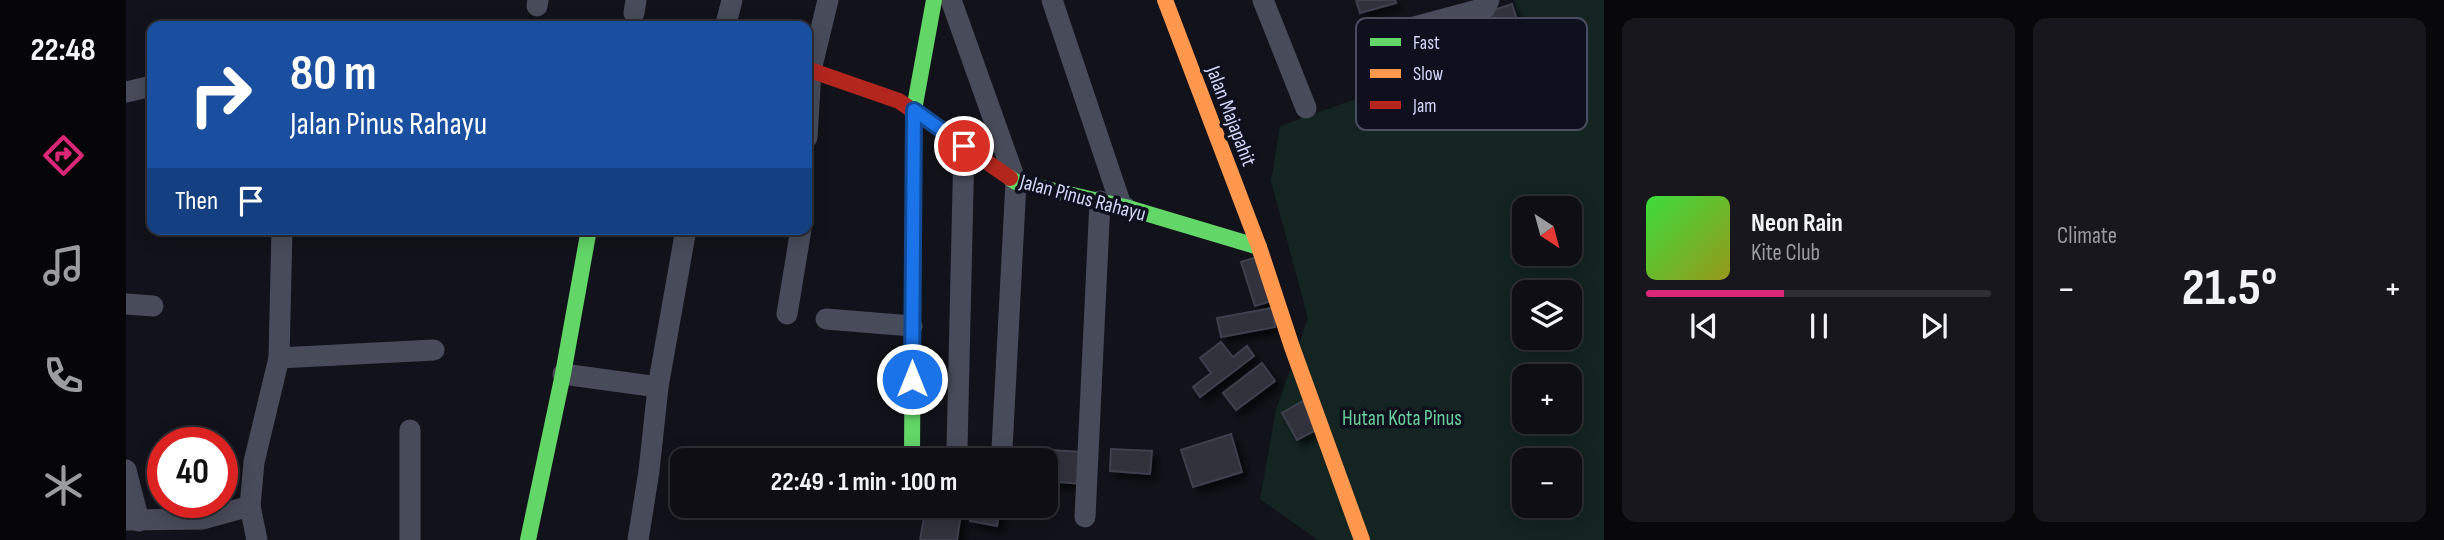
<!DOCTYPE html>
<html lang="en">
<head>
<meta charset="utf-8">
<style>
  :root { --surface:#0e0e14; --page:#17171d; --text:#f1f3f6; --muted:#9b9ca0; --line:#2e2e34; --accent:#db2777 }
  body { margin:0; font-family:"Sofia Sans Condensed",sans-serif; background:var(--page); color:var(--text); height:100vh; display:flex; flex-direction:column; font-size:26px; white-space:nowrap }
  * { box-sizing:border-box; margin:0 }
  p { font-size:23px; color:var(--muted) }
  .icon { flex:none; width:38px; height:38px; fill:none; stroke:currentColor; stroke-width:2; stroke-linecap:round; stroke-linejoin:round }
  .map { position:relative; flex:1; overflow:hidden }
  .sheet { display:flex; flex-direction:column; gap:18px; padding:18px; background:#08080b; width:840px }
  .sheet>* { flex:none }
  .hud { position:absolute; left:21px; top:21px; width:665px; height:214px; border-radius:14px; box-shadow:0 4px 18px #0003,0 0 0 2px var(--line); background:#1a4fa0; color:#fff; overflow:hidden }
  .needle { width:46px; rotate:144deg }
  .buttons { position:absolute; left:1386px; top:196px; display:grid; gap:14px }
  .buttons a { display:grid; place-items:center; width:70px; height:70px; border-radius:14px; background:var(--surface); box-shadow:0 4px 18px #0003,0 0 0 2px var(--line); font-size:35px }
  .speed { position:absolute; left:21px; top:427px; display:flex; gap:14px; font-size:35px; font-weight:700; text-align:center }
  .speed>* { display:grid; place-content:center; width:91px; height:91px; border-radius:50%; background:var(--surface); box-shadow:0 4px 18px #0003,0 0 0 2px var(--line); line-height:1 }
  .speed .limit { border:10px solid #d22; background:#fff; color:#111 }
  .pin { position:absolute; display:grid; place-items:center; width:60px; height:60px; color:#fff; margin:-30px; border:4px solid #fff; border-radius:50%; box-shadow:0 2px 7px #0007 }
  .me { position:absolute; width:77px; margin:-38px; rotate:0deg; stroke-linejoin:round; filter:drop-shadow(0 0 5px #0008) }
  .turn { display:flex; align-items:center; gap:24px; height:147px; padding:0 28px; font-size:32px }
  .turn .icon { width:91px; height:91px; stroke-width:2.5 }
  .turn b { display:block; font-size:49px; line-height:60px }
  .then { display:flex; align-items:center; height:66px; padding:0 28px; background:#0003; gap:14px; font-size:26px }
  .big { font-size:52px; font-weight:700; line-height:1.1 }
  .sheet .widget { flex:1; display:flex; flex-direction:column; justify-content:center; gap:10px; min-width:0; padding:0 24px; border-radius:14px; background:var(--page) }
  .song { display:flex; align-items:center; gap:21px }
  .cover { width:84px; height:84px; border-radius:10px; background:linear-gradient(135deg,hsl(120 70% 55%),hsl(60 70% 35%)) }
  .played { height:7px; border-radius:4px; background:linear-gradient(90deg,var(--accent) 40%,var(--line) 40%) }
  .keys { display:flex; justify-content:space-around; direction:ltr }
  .heat { display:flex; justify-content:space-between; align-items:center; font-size:38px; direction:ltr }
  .sheet .tiles { flex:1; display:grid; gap:18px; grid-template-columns:repeat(2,1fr) }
  .trip { position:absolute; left:544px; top:448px; width:388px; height:70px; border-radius:14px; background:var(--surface); box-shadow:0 4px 18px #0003,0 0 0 2px var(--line); font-weight:700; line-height:70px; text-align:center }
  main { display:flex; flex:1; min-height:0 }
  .menu { display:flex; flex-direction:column; width:126px; justify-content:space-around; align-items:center; background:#060608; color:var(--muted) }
  .menu .icon { width:49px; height:49px }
  .menu .active { color:var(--accent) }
  .menu b { font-size:32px; color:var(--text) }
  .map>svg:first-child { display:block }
  .green { fill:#132421; fill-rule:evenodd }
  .building { fill:#30313d; stroke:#3e3f4d; stroke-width:2; filter:url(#shadow) }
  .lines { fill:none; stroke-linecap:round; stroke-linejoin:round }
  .street { stroke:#484c5a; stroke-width:21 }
  .fast { stroke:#63d668; stroke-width:16 }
  .slow { stroke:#ff974d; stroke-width:16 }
  .jam { stroke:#b3261e; stroke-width:16 }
  .route-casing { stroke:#114b97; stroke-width:18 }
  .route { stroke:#1a73e8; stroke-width:12 }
  .labels { text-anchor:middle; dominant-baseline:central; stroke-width:7; stroke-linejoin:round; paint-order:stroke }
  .street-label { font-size:21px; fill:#d3d7f9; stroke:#0f101e }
  .park-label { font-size:21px; fill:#69cf9d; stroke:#0f101e }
  .key { fill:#0f101e; stroke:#4a4c60; stroke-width:2 }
  .key-label { font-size:19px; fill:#d3d7f9 }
</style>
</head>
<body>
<main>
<nav class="menu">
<b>22:48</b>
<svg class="icon active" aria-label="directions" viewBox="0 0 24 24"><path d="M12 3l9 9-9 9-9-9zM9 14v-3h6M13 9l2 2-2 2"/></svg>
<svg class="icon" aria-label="music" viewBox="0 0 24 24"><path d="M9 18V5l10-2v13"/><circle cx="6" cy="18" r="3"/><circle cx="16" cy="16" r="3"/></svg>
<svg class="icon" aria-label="phone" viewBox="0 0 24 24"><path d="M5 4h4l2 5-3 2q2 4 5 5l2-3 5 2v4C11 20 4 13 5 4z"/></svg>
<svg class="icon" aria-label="climate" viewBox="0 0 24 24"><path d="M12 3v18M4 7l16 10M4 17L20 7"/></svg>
</nav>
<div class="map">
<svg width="1478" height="540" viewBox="0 0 1478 540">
  <defs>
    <filter id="shadow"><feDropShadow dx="6" dy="6" stdDeviation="3.5" flood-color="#0009"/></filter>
  </defs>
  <rect width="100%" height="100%" fill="#12131a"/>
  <!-- green -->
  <path class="green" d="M1389,0H1478V540H1192L1134,499L1150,410L1182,318L1145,181L1154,126L1395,40ZM1398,208H1444V254H1398ZM1398,292H1444V338H1398ZM1398,376H1444V422H1398ZM1398,460H1444V506H1398Z"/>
  <!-- building -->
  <g class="building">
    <path d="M1230,0H1269L1270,3L1234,13Z"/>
    <path d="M1386,4L1395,32L1366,40L1359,13Z"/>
    <path d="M1356,16L1363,41L1337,49L1330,24Z"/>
    <path d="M1134,256L1148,300L1129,306L1115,262Z"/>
    <path d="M1146,308L1149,327L1095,337L1091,318Z"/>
    <path d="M1095,342L1107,357L1121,346L1128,356L1074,397L1067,387L1085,373L1074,358Z"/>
    <path d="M1136,363L1149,381L1110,410L1097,393Z"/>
    <path d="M1177,401L1192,429L1171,440L1156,413Z"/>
    <path d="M1105,434L1116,472L1067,487L1055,450Z"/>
    <path d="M985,449L1026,451L1024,474L984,471Z"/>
    <path d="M924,450L957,452L955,484L922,481Z"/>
    <path d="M885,451L914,455V460H884Z"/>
    <path d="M800,506H836L831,540H794Z"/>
    <path d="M847,506H874L871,526L844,521Z"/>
  </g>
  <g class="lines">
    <!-- street -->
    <g class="street">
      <path d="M825,0L890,182L876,449"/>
      <path d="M926,0L995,205L999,207"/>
      <path d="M1137,0L1180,108"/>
      <path d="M411,6L412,0"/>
      <path d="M508,13L510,0"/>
      <path d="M600,24L606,0"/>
      <path d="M1251,37L1359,8L1363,0"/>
      <path d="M0,92L26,86"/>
      <path d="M681,138L685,70L702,0"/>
      <path d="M0,304L27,306"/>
      <path d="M661,314L675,229"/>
      <path d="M700,319L786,326"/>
      <path d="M153,358L308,350"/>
      <path d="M437,374L532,387"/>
      <path d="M284,430V540"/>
      <path d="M831,449L838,146"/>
      <path d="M0,470L13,521"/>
      <path d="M959,517L974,201"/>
      <path d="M0,520L77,519L124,506"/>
      <path d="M131,540L124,506L128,462L153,358L156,229"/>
      <path d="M512,540L523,471L532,387L560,229"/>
    </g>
    <!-- fast -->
    <g class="fast">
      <path d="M884,178L890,182L999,207L1133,247"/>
      <path d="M786,460L788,110L808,0"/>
      <path d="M402,540L437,374L463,229"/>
    </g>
    <!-- slow -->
    <path class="slow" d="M1039,0L1133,247L1166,347L1236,540"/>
    <!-- jam -->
    <path class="jam" d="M681,69L773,101L884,178"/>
  </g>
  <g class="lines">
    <!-- route casing -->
    <g class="route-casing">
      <path id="route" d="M786,379L788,110L838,146"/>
    </g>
    <!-- route -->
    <use href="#route" class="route"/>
  </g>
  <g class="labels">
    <!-- street labels -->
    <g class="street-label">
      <text transform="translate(1105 116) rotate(69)">Jalan Majapahit</text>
      <text transform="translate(957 198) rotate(15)">Jalan Pinus Rahayu</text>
    </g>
    <!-- park labels -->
    <g class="park-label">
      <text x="1276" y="418">Hutan Kota Pinus</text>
    </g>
  </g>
  <!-- legend -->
  <rect x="1230" y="18" width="231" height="112" rx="10" class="key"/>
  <rect x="1244" y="38" width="31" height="8" fill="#63d668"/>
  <rect x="1244" y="69" width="31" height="9" fill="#ff974d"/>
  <rect x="1244" y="101" width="31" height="8" fill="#b3261e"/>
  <g class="key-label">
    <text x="1287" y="49">Fast</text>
    <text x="1287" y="80">Slow</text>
    <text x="1287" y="112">Jam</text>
  </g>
</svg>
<div class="buttons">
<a><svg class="needle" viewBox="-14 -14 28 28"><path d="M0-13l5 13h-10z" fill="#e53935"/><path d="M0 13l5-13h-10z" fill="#9b9ca0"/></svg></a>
<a><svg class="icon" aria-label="layers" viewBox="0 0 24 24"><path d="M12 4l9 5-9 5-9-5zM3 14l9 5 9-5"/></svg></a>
<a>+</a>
<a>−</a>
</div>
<div class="speed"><div class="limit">40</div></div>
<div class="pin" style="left:838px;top:146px;background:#d93025"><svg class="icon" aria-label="arrive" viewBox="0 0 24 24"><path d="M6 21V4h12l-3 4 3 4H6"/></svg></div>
<svg class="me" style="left:786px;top:379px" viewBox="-20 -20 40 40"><circle r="17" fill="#1a73e8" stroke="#fff" stroke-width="3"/><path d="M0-11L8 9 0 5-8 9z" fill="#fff"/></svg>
<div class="trip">22:49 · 1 min · 100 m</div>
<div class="hud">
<div class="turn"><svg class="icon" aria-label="right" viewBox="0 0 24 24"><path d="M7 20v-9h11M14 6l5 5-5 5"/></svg><div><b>80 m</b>Jalan Pinus Rahayu</div></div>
<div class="then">Then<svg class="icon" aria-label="arrive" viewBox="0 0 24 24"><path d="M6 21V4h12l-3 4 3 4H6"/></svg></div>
</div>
</div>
<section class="sheet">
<div class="tiles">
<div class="widget">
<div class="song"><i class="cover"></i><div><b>Neon Rain</b><p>Kite Club</p></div></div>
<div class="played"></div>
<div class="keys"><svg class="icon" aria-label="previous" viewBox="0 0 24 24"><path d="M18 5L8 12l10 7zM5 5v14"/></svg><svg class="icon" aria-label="pause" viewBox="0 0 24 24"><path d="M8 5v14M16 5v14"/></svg><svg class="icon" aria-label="next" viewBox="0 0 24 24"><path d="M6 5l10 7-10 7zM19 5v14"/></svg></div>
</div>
<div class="widget"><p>Climate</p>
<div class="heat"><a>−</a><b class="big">21.5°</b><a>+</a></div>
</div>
</div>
</section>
</main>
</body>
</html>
